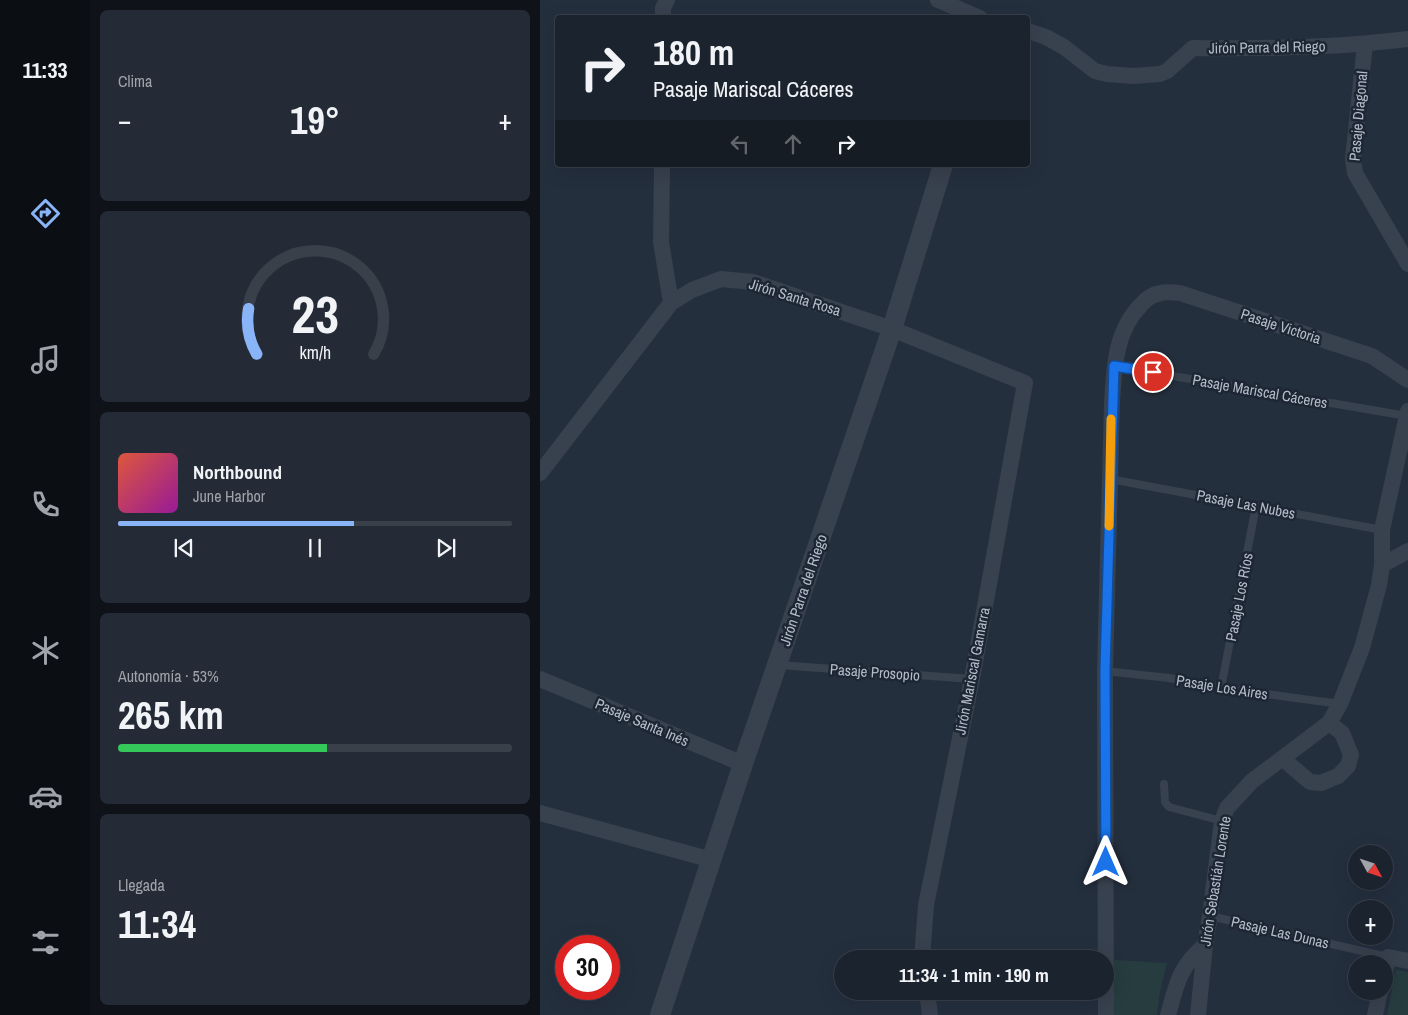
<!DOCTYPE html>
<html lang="es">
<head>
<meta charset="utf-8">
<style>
  :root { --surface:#1b232e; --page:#242b36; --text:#f1f3f6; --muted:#a0a4aa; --line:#39404a; --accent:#8ab4f8 }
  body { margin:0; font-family:"Archivo Narrow",sans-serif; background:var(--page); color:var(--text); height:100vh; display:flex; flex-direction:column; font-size:19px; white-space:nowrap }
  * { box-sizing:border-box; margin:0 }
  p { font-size:16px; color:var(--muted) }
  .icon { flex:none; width:28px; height:28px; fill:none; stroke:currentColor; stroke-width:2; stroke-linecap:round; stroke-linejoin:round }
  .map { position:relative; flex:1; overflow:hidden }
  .panel { display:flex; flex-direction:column; gap:10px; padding:10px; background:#0f1319; width:450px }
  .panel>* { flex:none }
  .top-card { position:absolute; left:15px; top:15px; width:475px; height:152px; border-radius:5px; box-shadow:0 5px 20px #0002,0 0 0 1px var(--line); background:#1b232e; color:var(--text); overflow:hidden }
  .needle { width:32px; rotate:130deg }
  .buttons { position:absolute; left:808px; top:845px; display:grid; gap:10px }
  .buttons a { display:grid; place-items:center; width:45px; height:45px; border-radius:50%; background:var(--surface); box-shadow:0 5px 20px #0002,0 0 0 1px var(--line); font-size:25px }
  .speed { position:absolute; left:15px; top:935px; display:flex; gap:10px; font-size:25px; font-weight:700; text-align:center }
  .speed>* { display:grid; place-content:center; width:65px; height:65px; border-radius:50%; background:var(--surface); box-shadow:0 5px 20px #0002,0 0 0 1px var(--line); line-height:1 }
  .speed .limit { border:8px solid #d22; background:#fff; color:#111 }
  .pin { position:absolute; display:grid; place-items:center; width:42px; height:42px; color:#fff; margin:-21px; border:2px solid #fff; border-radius:50%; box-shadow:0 1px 5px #0007 }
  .me { position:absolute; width:55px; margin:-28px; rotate:0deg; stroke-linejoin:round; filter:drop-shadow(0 0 4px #0008) }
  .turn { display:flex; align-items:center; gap:18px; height:105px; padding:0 15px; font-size:22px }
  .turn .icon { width:65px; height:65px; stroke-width:2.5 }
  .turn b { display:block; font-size:35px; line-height:42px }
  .lanes { display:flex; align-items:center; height:48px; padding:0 15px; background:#0003; justify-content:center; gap:25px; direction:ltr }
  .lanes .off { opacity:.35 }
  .big { font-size:38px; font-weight:700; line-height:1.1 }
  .panel .card { flex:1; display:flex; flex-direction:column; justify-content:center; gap:8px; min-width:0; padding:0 18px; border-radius:8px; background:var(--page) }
  .panel .dial { align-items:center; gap:0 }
  .dial svg { height:130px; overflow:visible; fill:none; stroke:var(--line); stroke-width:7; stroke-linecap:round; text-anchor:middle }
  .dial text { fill:var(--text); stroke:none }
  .song { display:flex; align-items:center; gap:15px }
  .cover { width:60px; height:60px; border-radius:8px; background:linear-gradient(135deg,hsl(10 70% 55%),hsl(300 70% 35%)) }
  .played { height:5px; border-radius:2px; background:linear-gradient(90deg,var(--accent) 60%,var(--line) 60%) }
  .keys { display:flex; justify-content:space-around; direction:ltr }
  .heat { display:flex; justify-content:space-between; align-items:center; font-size:28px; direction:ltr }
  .charge { height:8px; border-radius:4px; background:linear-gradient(90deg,#34c759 53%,var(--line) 0) }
  .trip { position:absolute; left:294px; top:950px; width:280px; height:50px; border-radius:25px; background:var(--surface); box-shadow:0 5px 20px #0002,0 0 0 1px var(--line); font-weight:700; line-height:50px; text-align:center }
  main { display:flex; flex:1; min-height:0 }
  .menu { display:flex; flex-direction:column; width:90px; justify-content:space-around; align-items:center; background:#0b0e12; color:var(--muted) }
  .menu .icon { width:35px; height:35px }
  .menu .selected { color:var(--accent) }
  .menu b { font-size:22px; color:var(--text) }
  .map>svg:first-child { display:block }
  .green { fill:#263c3f }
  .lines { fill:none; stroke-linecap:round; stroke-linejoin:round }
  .service { stroke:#38414e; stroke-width:8 }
  .minor { stroke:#38414e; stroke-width:16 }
  .tertiary { stroke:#38414e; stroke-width:20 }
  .route-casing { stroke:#114b97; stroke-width:12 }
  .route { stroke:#1a73e8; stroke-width:9 }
  .slow { stroke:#f59e0b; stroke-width:9 }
  .labels { text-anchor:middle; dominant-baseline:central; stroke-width:5; stroke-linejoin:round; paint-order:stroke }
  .street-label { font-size:15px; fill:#b4bcc9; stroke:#1d2633 }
</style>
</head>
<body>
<main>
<nav class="menu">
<b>11:33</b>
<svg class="icon selected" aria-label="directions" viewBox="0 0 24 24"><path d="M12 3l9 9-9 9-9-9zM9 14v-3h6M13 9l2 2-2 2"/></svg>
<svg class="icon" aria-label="music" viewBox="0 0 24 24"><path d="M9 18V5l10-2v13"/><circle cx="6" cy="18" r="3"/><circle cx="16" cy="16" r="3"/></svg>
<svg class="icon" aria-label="phone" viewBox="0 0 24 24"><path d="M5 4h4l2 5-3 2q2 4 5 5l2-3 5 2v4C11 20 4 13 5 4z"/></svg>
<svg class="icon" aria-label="climate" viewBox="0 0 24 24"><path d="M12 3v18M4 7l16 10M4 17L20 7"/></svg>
<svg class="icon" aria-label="car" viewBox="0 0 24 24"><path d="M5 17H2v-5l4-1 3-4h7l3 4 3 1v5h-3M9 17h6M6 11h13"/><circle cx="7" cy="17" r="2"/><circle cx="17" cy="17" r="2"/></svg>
<svg class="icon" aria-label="filters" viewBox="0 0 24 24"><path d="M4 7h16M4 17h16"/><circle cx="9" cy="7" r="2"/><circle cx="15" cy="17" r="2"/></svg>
</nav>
<section class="panel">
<div class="card"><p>Clima</p>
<div class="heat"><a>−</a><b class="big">19°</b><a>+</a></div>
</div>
<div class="card dial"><svg viewBox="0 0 100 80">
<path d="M14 69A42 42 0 1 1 86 69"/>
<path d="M14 69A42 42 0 0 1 9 41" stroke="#8ab4f8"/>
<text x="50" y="56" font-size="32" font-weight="700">23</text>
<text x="50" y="72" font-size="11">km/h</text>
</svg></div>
<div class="card">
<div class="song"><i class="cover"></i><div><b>Northbound</b><p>June Harbor</p></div></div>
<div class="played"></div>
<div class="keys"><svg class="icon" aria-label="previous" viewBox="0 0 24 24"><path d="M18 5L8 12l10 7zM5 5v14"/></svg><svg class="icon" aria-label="pause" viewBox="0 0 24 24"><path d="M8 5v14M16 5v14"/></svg><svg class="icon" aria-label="next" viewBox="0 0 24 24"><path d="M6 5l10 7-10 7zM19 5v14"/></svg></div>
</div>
<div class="card"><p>Autonomía · 53%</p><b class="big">265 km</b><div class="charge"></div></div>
<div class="card"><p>Llegada</p><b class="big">11:34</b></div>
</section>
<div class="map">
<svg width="868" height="1015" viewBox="0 0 868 1015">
  <rect width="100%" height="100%" fill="#242f3e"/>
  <!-- green -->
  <g class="green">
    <path d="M574,960L627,963L620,992L617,1015H574Z"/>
    <path d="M856,970L868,972V1015H847Z"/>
  </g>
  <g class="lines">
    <!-- service -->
    <g class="service">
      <path d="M574,366L867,416"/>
      <path d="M570,479L842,530"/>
      <path d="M239,665L432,679"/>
      <path d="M565,671L629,678L681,688L800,704"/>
      <path d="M681,688L716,506"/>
      <path d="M624,784L625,802L629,807L682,821"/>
      <path d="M670,916L848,957"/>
    </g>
    <!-- minor -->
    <g class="minor">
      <path d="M398,0L440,18"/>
      <path d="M123,18V8L127,0"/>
      <path d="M488,31L506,37L524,47L555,71L567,74L593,76L620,74L627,71L653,48C725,49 797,48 868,39"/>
      <path d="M825,44L813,159L815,173L868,264"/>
      <path d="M122,165L121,242L131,303"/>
      <path d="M0,473L131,303L152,290L181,279L213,282L352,329L485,383L432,679L386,905L382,959"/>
      <path d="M842,565V530L868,411"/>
      <path d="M0,679L203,764"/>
      <path d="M743,759L770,782L781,783L798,776L808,766L811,755L802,733L789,723"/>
      <path d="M0,813L172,860"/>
      <path d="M844,976L848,957L868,961"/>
      <path d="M387,991L390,1015"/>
      <path d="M566,1015L565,671L572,403C574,368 575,331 601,305C606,299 613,294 621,293C626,291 634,293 640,293L832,356L868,380"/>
      <path d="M628,1015C637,983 639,967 665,945"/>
      <path d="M658,1015L665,945L670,916L682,821L687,808L712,781L789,723L800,704L822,648L839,585L842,565L868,551"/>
      <path d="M835,1015L840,991"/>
    </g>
    <!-- tertiary -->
    <path class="tertiary" d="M120,1015L203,764L352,329L403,165"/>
  </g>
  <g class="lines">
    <!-- route casing -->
    <g class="route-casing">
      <path id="route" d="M566,862L565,670L574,366L613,372"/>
    </g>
    <!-- route -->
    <use href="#route" class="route"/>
    <!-- slow -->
    <path class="slow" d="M569,526L571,419"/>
  </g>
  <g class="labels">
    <!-- street labels -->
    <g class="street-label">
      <text transform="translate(727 47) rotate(-1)">Jirón Parra del Riego</text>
      <text transform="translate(818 116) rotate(-85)">Pasaje Diagonal</text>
      <text transform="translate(255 297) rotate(17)">Jirón Santa Rosa</text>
      <text transform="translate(741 326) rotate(18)">Pasaje Victoria</text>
      <text transform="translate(720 391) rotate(10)">Pasaje Mariscal Cáceres</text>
      <text transform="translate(706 504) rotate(11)">Pasaje Las Nubes</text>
      <text transform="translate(263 590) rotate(-71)">Jirón Parra del Riego</text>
      <text transform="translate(699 597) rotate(-79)">Pasaje Los Ríos</text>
      <text transform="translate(432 671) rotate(-79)">Jirón Mariscal Gamarra</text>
      <text transform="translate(335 672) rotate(4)">Pasaje Prosopio</text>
      <text transform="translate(682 687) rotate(9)">Pasaje Los Aires</text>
      <text transform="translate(102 722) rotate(23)">Pasaje Santa Inés</text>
      <text transform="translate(675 881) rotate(-81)">Jirón Sebastián Lorente</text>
      <text transform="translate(740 932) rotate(13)">Pasaje Las Dunas</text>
    </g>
  </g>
</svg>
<div class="buttons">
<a><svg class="needle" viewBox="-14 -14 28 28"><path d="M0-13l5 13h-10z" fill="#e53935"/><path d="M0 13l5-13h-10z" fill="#a0a4aa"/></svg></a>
<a>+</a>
<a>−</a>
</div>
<div class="speed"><div class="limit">30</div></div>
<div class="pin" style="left:613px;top:372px;background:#d93025"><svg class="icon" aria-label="arrive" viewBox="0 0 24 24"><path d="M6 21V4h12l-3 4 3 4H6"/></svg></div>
<svg class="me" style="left:566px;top:862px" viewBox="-20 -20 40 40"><path d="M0-17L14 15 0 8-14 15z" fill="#1a73e8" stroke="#fff" stroke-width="4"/></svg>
<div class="trip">11:34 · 1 min · 190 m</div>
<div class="top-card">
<div class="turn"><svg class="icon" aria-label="right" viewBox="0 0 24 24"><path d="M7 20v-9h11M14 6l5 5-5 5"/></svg><div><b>180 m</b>Pasaje Mariscal Cáceres</div></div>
<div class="lanes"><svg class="icon off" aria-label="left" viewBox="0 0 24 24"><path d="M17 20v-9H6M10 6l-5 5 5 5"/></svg><svg class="icon off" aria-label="ahead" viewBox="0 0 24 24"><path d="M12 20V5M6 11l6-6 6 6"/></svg><svg class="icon" aria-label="right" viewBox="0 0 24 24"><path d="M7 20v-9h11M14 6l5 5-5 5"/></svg></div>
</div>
</div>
</main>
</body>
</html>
